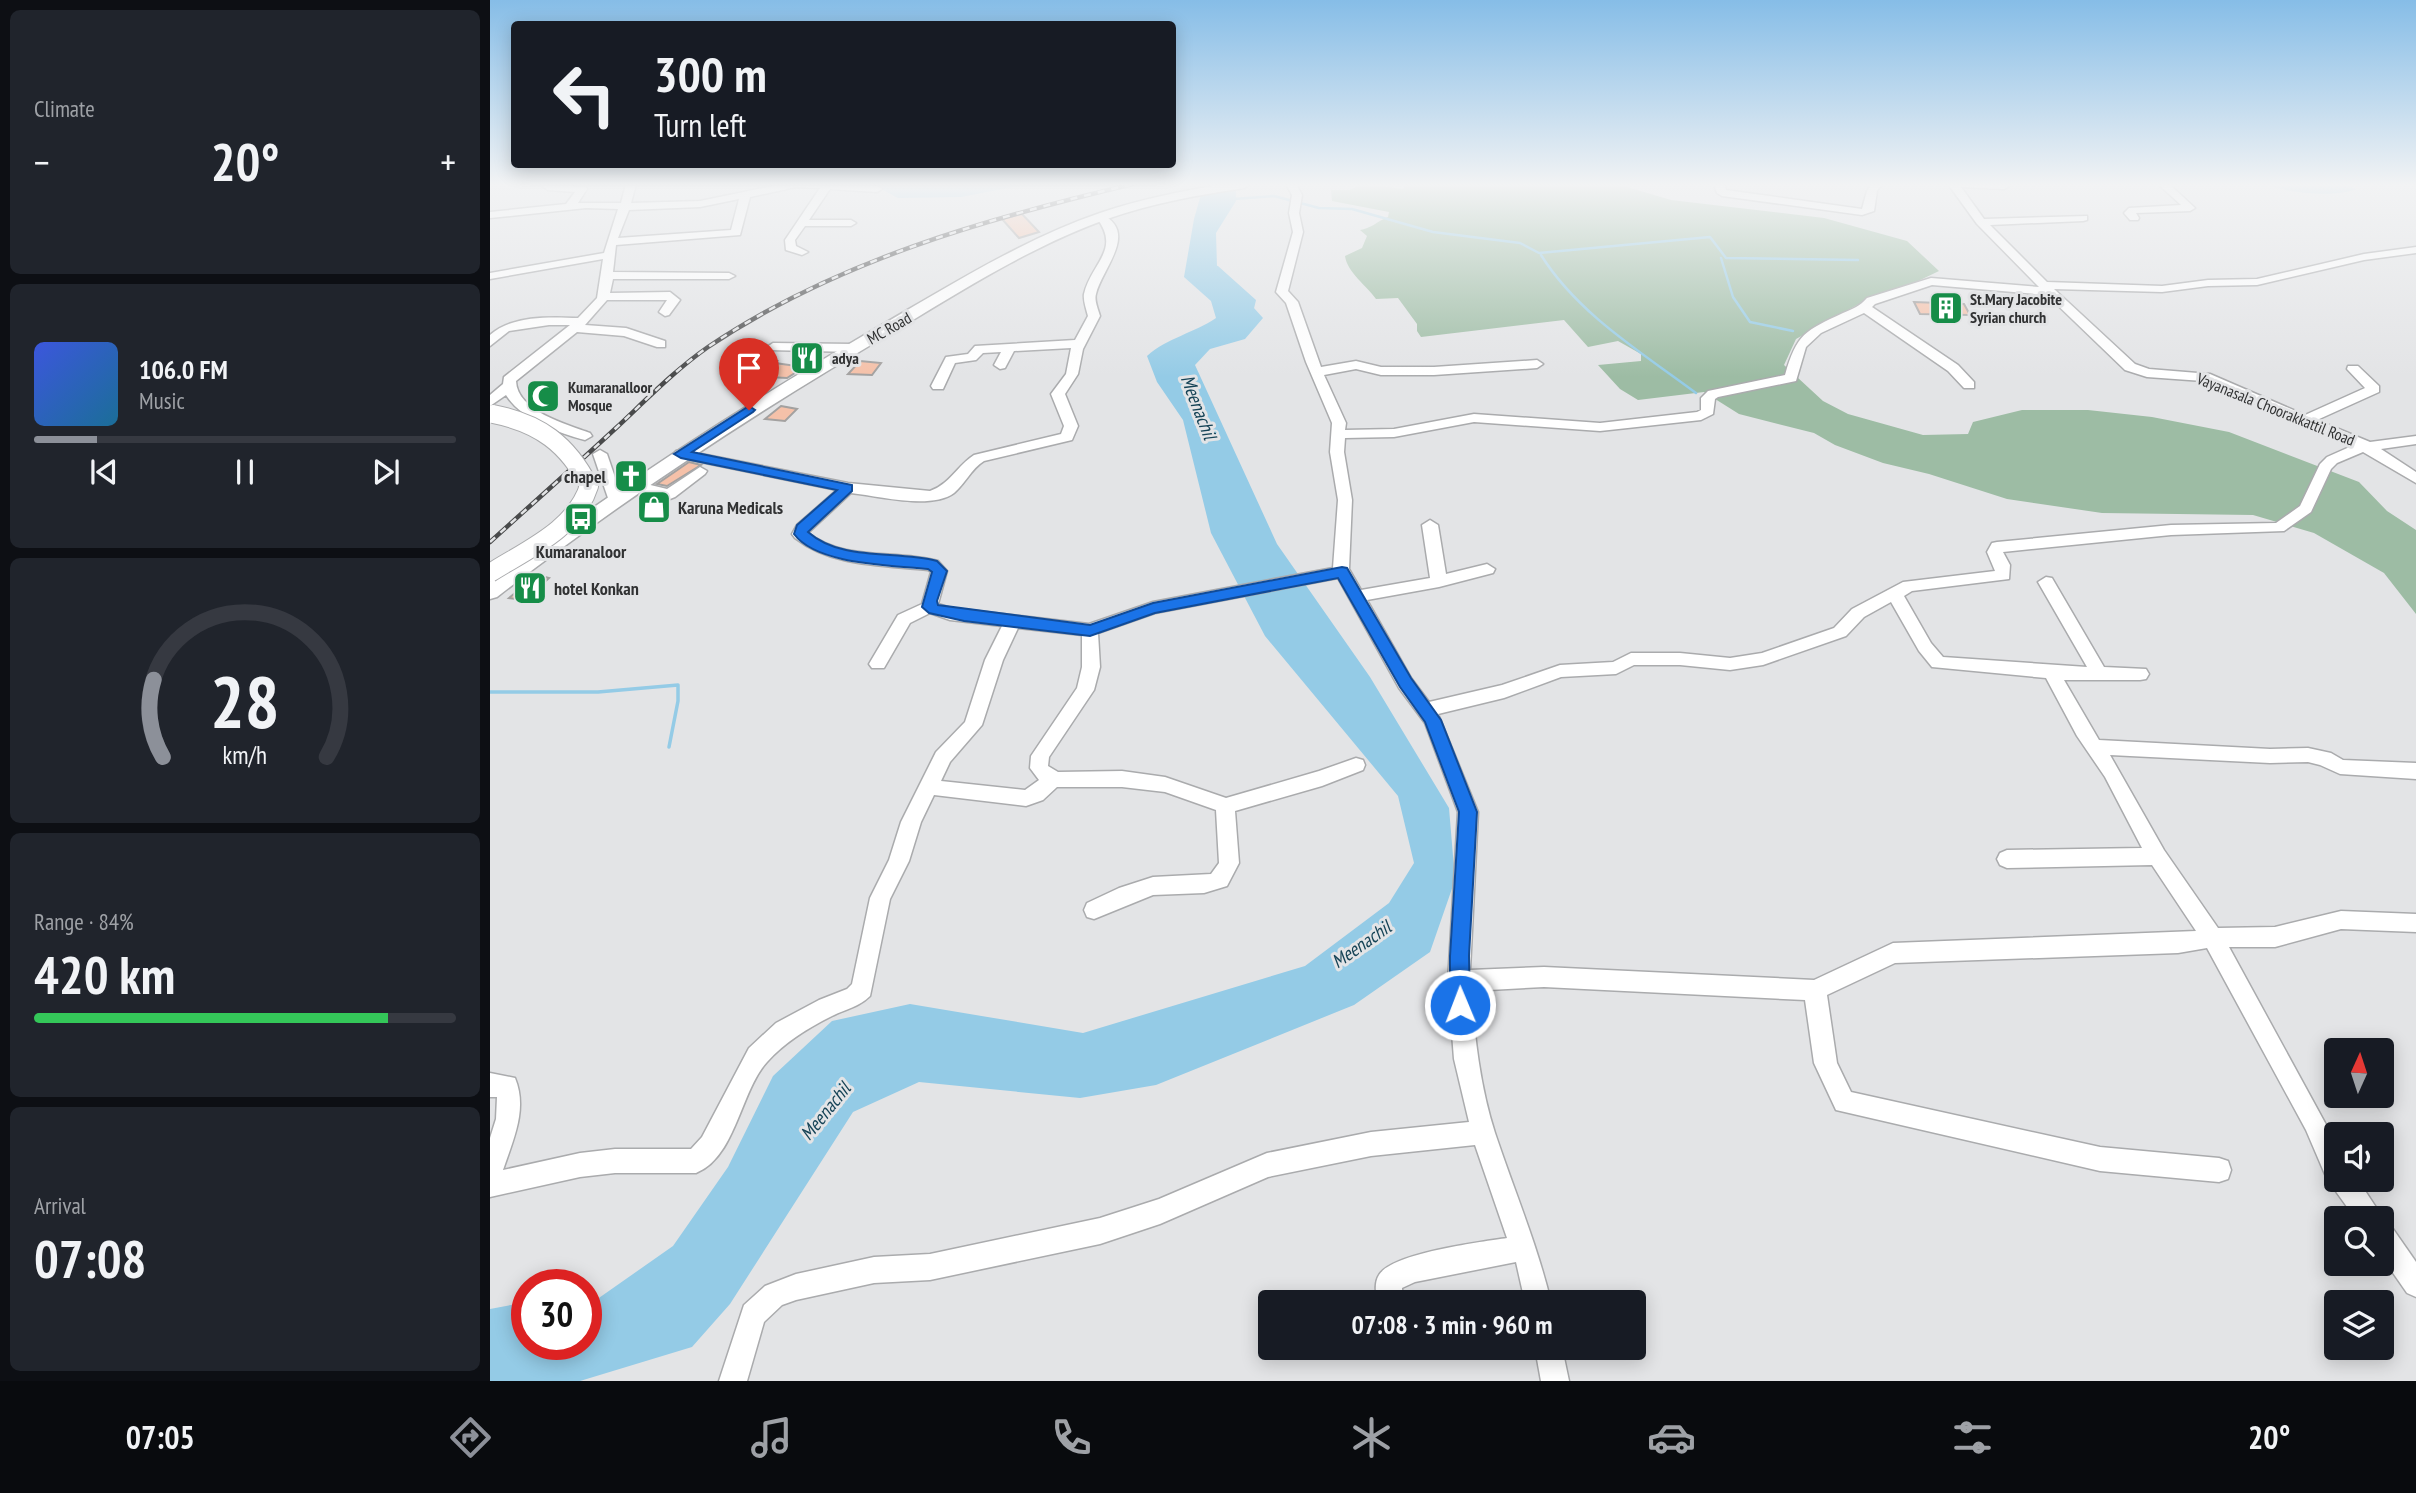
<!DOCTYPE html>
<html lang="en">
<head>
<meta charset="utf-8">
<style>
  :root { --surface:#171b24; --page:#20242c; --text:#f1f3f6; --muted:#9ea1a6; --line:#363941; --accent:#8c9099 }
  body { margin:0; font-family:"PT Sans Narrow",sans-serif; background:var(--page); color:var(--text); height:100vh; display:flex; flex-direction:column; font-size:26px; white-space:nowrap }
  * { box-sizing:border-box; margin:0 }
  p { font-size:23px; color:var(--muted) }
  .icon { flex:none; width:38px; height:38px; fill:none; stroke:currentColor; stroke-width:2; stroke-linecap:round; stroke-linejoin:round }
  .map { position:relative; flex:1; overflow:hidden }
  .sheet { display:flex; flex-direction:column; gap:10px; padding:10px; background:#0d0f14; width:490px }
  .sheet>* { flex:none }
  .hud { position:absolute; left:21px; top:21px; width:665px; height:147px; border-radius:7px; box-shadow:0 4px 18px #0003; background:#171b24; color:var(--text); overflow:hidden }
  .needle { width:46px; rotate:3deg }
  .tools { position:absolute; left:1834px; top:1038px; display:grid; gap:14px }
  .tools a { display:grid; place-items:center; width:70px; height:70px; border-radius:7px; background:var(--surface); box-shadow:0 4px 18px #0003; font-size:35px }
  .speed { position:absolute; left:21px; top:1269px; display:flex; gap:14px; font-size:35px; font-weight:700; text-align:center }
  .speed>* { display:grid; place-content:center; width:91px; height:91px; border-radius:50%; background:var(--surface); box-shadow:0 4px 18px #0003; line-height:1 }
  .speed .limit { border:10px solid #d22; background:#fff; color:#111 }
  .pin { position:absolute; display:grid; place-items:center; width:60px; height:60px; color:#fff; margin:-72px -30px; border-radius:50% 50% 50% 0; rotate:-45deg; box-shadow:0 0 7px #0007 }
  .pin .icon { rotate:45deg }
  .me { position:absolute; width:77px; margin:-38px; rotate:359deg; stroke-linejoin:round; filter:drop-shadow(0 0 5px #0008) }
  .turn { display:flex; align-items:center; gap:24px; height:147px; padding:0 28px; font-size:32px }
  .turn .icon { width:91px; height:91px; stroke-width:2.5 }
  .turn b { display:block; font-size:49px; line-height:60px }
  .big { font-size:52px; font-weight:700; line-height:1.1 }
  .sheet .tile { flex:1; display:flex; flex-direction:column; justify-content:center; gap:10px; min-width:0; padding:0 24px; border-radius:10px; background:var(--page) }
  .sheet .dial { align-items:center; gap:0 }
  .dial svg { height:182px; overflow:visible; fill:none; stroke:var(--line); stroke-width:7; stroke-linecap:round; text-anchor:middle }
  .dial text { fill:var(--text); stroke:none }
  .song { display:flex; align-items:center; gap:21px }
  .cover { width:84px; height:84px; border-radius:10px; background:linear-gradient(135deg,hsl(230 70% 55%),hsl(200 70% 35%)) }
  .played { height:7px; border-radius:4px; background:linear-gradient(90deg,var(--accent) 15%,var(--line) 15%) }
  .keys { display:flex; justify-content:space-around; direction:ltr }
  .heat { display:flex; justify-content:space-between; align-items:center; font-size:38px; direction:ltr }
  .charge { height:10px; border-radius:5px; background:linear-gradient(90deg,#34c759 84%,var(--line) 0) }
  .trip { position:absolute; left:768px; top:1290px; width:388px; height:70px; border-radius:7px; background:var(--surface); box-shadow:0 4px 18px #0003; font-weight:700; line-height:70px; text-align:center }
  .tabs { display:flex; height:112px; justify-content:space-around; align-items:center; background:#090b0e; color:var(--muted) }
  .tabs .icon { width:49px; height:49px }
  .tabs .on { color:var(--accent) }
  .tabs b { font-size:32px; color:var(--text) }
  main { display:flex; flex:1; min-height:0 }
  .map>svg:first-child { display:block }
  .green { fill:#9dbca4 }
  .water { fill:#94cbe6 }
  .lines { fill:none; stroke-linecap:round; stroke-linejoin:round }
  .stream-far1 { stroke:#94cbe6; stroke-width:2.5 }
  .stream { stroke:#94cbe6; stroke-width:3.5 }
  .river { fill:#94cbe6; fill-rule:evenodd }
  .building { fill:#f5c1a9; stroke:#a3a1a0; stroke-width:2 }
  .minor-casing { stroke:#aaabad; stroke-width:3 }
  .major-casing { stroke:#aaabad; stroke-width:3 }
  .minor { fill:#fff; fill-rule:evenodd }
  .major { fill:#fff; fill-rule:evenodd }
  .rail-casing { stroke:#494a4b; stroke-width:4.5 }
  .rail { stroke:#e3e4e6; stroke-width:2.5; stroke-dasharray:7; stroke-linecap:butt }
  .major-bridge-casing { stroke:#aaabad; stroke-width:20; stroke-linecap:butt }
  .major-bridge { stroke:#fff; stroke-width:18 }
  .route { fill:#1a73e8; stroke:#114b97; stroke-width:2 }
  .labels { text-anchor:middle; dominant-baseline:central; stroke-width:6; stroke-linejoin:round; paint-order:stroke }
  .far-poi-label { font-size:16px; font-weight:bold; fill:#313233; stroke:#e3e4e6; text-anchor:start }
  .far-street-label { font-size:16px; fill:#313233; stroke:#e3e4e6 }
  .poi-label { font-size:18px; font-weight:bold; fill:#313233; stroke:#e3e4e6; text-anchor:start }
  .water-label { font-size:19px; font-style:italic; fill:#154356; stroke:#e3e4e6 }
</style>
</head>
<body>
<main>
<section class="sheet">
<div class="tile"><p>Climate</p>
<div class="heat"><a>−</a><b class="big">20°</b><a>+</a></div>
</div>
<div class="tile">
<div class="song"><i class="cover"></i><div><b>106.0 FM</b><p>Music</p></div></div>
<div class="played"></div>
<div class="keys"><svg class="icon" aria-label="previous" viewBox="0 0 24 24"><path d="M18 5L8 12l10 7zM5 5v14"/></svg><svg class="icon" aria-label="pause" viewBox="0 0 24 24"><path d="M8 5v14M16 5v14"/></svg><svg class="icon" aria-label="next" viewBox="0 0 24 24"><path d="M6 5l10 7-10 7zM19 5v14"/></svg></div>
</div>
<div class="tile dial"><svg viewBox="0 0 100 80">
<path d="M14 69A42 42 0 1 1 86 69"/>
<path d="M14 69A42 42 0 0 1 10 35" stroke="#8c9099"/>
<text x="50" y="56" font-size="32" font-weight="700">28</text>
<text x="50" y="72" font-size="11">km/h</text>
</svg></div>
<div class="tile"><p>Range · 84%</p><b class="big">420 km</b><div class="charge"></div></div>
<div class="tile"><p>Arrival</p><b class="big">07:08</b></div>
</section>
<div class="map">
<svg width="1926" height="1381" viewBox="0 0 1926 1381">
  <rect width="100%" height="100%" fill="#e3e4e6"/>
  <!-- green -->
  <path class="green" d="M871,184L913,189L917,184H1127L1181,200L1334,218L1417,241L1449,271L1424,283L1385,295L1306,339L1294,365L1333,401L1358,414L1433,435L1478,434L1483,422L1532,410H1598L1662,417L1739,432L1869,482L1897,511L1926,530V614L1894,573L1824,533L1763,515L1612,513L1517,499L1439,474L1393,463L1345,445L1324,433L1249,414L1214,392L1148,400L1130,389L1108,365L1151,361V354L1128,341L1098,347L1074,320L931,337L927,331V324L908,298L886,299C877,286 857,272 855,256L872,248L877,236L870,230C880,229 888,221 898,217L899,212L842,201L841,190H860Z"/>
  <!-- water -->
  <g class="water">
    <path d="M382,184H539L471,197L408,198Z"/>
    <path d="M714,184H746V201L726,233L727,267L773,318L755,339L720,349L705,365L787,544L880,677L959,808L965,880L940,952L864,1005L666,1085L590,1098L429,1082L363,1112L240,1304L202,1347L90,1381H0V1309L37,1302V1344H96V1300H106L183,1246L238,1167L283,1076L342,1021L420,1004L593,1033L815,966L899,903L924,863L908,796L775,636L721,533L693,420L667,382L657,356C677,338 704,333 726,318L721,301L694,277L704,219Z"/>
    <path d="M1776,184H1852L1866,189C1844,198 1797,193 1776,184Z"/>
  </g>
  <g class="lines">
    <!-- stream-far1 -->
    <g class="stream-far1">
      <path d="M743,199L784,196L829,208L862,209L943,232L1030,243L1049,253L1220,237L1236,258L1368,260"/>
      <path d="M1051,255C1088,314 1151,352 1206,393"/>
      <path d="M1231,258L1243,297L1260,322L1303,331"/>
    </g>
    <!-- stream -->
    <path class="stream" d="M0,692H108L188,685V701L179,747"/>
    <!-- river -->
    <path class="river" d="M723,265L728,266L766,300C763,313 761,325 746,328L739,324L747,316L752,301L718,272V266Z"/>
  </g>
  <!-- building -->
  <g class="building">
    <path d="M532,214L549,232L529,238L512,219Z"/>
    <path d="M1424,302L1474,304L1480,315L1430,314Z"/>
    <path d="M270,360L287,361L285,363L314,367L297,378L260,376Z"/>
    <path d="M370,361L391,363L382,375L358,374Z"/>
    <path d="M291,406L307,409L295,421L275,419Z"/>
    <path d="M199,462L211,465L177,486L167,484Z"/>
    <path d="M47,575L59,578L35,600L19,598Z"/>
  </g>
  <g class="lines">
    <!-- minor casing -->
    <g class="minor-casing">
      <g id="minor">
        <path d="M49,184L96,187L97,189L88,203H131L136,184H146L141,203L210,201L292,184L387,186L392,189L387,192L340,189L319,220H361L366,223L361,226H315L305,240L306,246L318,252L312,255L296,250L295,240L330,188L306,187L260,197L250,235L126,245L123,272L239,273L245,276L239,279H123L120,293L180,292L190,300L179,315L175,316L169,312L177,300H117L95,325L136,328L175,341V347H167L134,336L87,332L26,381C27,411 76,424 100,433L102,436L95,440C68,433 31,419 16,395L0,406V395L13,384L14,377L80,325H59L19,331L0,346V335C22,315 60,317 88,318L107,298L113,259L0,279V273L114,253L128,209L96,208L0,218V212L76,204L85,192L58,190ZM249,199L241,230L128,238L139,210L210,207Z"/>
        <path d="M796,184H806L812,195L809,213L813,232L798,291L808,302L831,367L866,361L891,367H944L1047,360L1053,364L1047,368L944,375H891L866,369L834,375L856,423L855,430L904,429L984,414L1110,423L1207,412L1211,410V398L1218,391L1295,375C1307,333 1315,331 1353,313C1363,309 1370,306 1377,298L1441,278L1549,287L1487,224L1458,184H1518L1519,186L1514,189L1471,187L1494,219L1597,216V220L1593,221L1500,225L1557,282L1672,286L1718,280L1767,279L1874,254L1926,247V253L1874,260L1767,285L1718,286L1672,292L1564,289L1645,364L1659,369L1720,374L1815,415L1875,388L1857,369L1858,366H1868L1889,386V392L1827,420L1880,442L1926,436V444L1891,449L1926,472V483L1873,452L1847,463L1841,469L1821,512L1794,531L1681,535L1513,552L1520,565L1519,579L1422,591L1414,596L1441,643L1453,657L1597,667L1548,582L1556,577L1562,578L1614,667L1656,669L1659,674L1656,679L1650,680H1574L1609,740L1780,749L1818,748L1841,753L1853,760L1926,763V779L1850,774L1830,765L1818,762L1780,763L1620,755L1674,850L1728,928L1785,927L1851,911L1926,914V932L1851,929L1785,947H1739L1846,1143V1180H1868L1893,1218L1892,1220L1865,1218L1837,1179L1816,1130L1717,948L1688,953L1405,963L1337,995L1347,1063L1361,1092L1610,1147L1729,1158L1738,1161L1741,1170L1738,1179L1729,1182L1610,1171L1346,1110L1324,1063L1315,1000L1054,987L981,991C985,1039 990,1086 1005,1133C1024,1190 1047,1244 1061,1302H1035L1026,1262L925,1282L912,1288L913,1302H887C886,1293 884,1283 889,1275C902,1253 991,1242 1017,1238L985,1145L881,1156L778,1177L670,1224L610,1244L440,1280L384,1283L306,1300L292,1305L274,1322L257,1381H229L254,1305L275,1286L306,1274L384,1257L440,1254L610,1218L669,1199L777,1153L881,1132L979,1122L964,1059L958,981L968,812L935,723L909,688L848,578L665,613L608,633L610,667L604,690L559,757L558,766L568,772L632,771L675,777L736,798L829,771L866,758L873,760L875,765L873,770L832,786L745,811L749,863L737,886L714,893L663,895L604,919L597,917L594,910L597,903L629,888L663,877L721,874L729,863L726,810L675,792L632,787H567L553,800L536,806L444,795L431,822L419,861L400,899L380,996C369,1007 356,1009 342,1016C318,1028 295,1042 277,1062C250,1092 246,1157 206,1173H125L90,1177L0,1197V1138L6,1119L7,1097H0V1073L25,1078C38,1109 23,1140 13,1170L90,1153L125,1149H201L212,1137L259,1048L286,1023L329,1000L357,989L362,984L380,898L399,860L411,822L446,752L475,722L495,660L512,626L460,620L440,613L420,623L394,668H382L379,664L408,615L432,604L441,572L438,570C392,565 342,567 305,538L302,534L307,525L347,490L191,458L184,454L186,451L191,450L358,483L440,491C460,484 467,466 484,455L571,434L574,426L561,394L576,374L581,348L524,351L515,368L510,369L504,365L511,352L493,353L486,360L465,363L453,389H443L441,386L456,357L478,354L485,346L585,340L598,316C596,309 593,300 594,294C601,263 632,250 606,217L611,214C650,232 611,270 606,294C604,300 608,309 610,316L593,349L588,374L575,394L588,426L582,440L494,461C481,469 475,484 464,493C441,510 388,496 361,493L318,533C356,562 404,549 448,561L457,571L448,604L461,608L599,624L663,602L843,568L848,500L840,452L842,423L816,362L796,303L786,292L803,232L799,213L802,195ZM1442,285L1557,295L1635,370L1657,377L1713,381L1864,445L1837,457L1830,464L1810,506L1786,523L1681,525L1507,542L1502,543L1497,552L1505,571L1413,582L1362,609L1344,628L1272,653L1240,658L1190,653H1141L1123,662L1070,665L1012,685L939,702L921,678L877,600L949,587L1003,573L1005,569L997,564L956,574L948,525L940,520L932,525L940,578L871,590L859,569L862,500L854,452L855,438L904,437L984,422L1110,431L1211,420L1223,414L1225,399L1228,397L1306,381L1316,347L1331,333L1374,313L1458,371L1474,388H1484V382L1468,365L1382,307L1385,304ZM1401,602L1429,651L1442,667L1556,678L1587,736L1615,777L1652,848L1517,850L1510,853L1507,859L1510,865L1517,868L1662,865L1706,931L1403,943L1324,980L1054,967L980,970L988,812L948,714L1014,698L1071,677L1126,674L1144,665H1190L1240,670L1273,665L1356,636L1374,617ZM528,628L592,635V667L587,688L541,756L540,768L549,780L535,790L451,781L460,762L492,725L513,660Z"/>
        <path d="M1224,184H1234L1236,190L1372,209L1377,191L1382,184H1392L1387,191L1384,211L1372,215L1232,196L1227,193Z"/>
        <path d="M1668,184H1679L1705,208L1700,211L1646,213L1649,218L1648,220H1640L1634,213L1639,208L1691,205Z"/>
        <path d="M283,343L363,344L369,348L363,352L279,350L277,347Z"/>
        <path d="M110,450L117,454L132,498L130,501H120L118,498L103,454Z"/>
        <path d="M210,467L217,471L215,474L185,497L180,499L139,489L137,486L144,481L177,489Z"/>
        <path d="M1892,1222L1901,1226L1926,1262V1297L1917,1293L1892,1257Z"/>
        <path d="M1045,1348H1072L1079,1381H1051Z"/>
      </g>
    </g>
    <!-- major casing -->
    <g class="major-casing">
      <path id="major" d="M734,184H760L754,188C709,195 663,203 620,218C546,244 479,286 413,326C272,408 136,497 7,597L0,599V582C119,493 243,412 371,337C448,293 526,242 610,213C651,199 692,191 734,184Z"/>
    </g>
    <!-- minor -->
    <use href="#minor" class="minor"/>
    <!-- major -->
    <use href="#major" class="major"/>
    <!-- rail casing -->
    <g class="rail-casing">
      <path id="rail" d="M0,542C42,504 85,466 126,428C156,400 185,370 218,347C346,261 495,219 643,184"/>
    </g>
    <!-- rail -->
    <use href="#rail" class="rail"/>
    <!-- major-bridge casing -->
    <g class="major-bridge-casing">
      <path id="major-bridge" d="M0,573C36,550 85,530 99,486C78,444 49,423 3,414"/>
    </g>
    <!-- major-bridge -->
    <use href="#major-bridge" class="major-bridge"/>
  </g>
  <!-- sky -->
  <linearGradient id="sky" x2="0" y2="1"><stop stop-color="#86bde7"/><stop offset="0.49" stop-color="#f2f3f4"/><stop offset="1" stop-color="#f2f3f4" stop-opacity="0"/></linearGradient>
  <rect width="1926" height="377" fill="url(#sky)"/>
  <!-- route -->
  <path class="route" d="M259,406L265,410L263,412L202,452L362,485V491L318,532C352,562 406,550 447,561L457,571L447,601L448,605L600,625L663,603L852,567L857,568L921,678L951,720L987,812L979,956L980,1005L977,1012L970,1015L963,1012L960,1005V956L969,812L935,722L910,687L848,578L665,613L600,636L474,621L439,613L432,607L442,572L438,569C401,565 327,565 304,534L307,525L347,490L191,458L184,454Z"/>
  <!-- icons -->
  <defs>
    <g id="building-square" transform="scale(1.75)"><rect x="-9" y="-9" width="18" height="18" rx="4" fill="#168d48" stroke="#e3e4e6"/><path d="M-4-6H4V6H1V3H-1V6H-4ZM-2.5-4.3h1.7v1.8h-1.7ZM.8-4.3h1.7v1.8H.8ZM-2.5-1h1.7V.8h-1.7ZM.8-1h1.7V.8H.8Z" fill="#fff"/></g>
    <g id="restaurant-square" transform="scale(1.75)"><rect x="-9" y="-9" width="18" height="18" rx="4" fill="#168d48" stroke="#e3e4e6"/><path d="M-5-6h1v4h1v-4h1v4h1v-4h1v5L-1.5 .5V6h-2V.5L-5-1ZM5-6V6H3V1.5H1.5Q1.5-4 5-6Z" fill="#fff"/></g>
    <g id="mosque-square" transform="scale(1.75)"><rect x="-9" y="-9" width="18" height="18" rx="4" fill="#168d48" stroke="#e3e4e6"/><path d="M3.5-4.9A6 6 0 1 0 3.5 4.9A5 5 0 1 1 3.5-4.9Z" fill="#fff"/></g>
    <g id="church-square" transform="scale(1.75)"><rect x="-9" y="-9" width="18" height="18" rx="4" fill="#168d48" stroke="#e3e4e6"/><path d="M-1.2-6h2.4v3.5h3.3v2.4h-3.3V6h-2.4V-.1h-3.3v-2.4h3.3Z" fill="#fff"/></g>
    <g id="shop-square" transform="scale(1.75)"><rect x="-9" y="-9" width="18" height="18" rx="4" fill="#168d48" stroke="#e3e4e6"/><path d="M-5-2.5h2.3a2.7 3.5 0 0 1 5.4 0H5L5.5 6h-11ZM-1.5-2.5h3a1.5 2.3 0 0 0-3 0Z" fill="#fff"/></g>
    <g id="bus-square" transform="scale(1.75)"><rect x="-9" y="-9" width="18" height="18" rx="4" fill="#168d48" stroke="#e3e4e6"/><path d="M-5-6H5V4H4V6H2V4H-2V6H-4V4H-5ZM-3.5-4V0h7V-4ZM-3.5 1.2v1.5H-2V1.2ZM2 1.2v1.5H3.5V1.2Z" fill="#fff"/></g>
  </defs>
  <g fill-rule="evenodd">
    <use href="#building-square" x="1456" y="308"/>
    <use href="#restaurant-square" x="317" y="358"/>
    <use href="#mosque-square" x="53" y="396"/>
    <use href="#church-square" x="141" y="476"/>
    <use href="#shop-square" x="164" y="507"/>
    <use href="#bus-square" x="91" y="519"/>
    <use href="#restaurant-square" x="40" y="588"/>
  </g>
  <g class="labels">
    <!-- far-poi labels -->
    <g class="far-poi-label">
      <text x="1480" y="299">St.Mary Jacobite<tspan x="1480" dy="18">Syrian church</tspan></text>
      <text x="342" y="358">adya</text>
      <text x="78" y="387">Kumaranalloor<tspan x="78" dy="18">Mosque</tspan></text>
    </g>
    <!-- far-street labels -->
    <g class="far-street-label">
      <text transform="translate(399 328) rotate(-30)">MC Road</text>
      <text transform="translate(1786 409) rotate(22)">Vayanasala Choorakkattil Road</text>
    </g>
    <!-- poi labels -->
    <g class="poi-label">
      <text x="116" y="476" text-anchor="end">chapel</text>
      <text x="188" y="507">Karuna Medicals</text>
      <text x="91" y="551" text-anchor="middle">Kumaranaloor</text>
      <text x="64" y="588">hotel Konkan</text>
    </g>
    <!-- water labels -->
    <g class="water-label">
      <text transform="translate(709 407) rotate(69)">Meenachil</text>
      <text transform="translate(871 944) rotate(-35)">Meenachil</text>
      <text transform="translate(335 1111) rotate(-51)">Meenachil</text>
    </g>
  </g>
</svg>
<div class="tools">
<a><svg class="needle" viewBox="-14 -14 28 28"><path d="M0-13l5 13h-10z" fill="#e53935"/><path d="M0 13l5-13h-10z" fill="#9ea1a6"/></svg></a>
<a><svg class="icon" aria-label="sound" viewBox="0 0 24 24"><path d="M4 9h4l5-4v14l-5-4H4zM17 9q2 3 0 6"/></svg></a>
<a><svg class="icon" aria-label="search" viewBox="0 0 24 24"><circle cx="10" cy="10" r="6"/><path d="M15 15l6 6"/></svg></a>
<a><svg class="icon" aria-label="layers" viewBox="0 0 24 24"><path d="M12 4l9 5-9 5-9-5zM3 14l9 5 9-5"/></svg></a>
</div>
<div class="speed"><div class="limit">30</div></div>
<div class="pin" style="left:259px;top:410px;background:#d93025"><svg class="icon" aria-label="arrive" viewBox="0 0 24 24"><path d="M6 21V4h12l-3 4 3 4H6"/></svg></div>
<svg class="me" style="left:970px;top:1005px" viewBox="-20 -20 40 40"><circle r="17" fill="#1a73e8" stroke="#fff" stroke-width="3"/><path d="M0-11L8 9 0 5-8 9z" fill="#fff"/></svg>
<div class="trip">07:08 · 3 min · 960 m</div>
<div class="hud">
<div class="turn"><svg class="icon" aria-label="left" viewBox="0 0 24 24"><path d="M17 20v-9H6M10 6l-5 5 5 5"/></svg><div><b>300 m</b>Turn left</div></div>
</div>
</div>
</main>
<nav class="tabs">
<b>07:05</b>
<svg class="icon on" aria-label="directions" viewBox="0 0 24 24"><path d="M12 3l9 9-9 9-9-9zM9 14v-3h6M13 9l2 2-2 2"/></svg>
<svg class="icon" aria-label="music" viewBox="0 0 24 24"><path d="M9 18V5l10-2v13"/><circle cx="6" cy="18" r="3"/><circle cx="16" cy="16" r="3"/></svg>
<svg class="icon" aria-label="phone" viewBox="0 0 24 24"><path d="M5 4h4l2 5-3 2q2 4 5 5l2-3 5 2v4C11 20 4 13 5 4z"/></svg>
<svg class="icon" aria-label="climate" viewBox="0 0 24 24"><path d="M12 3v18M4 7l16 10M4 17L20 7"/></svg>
<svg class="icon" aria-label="car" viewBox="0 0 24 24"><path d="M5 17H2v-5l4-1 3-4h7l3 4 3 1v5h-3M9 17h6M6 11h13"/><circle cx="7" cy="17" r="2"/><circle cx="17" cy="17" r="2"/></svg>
<svg class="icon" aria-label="filters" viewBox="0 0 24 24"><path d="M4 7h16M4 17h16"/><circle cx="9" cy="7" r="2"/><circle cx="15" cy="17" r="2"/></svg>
<b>20°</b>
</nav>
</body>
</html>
